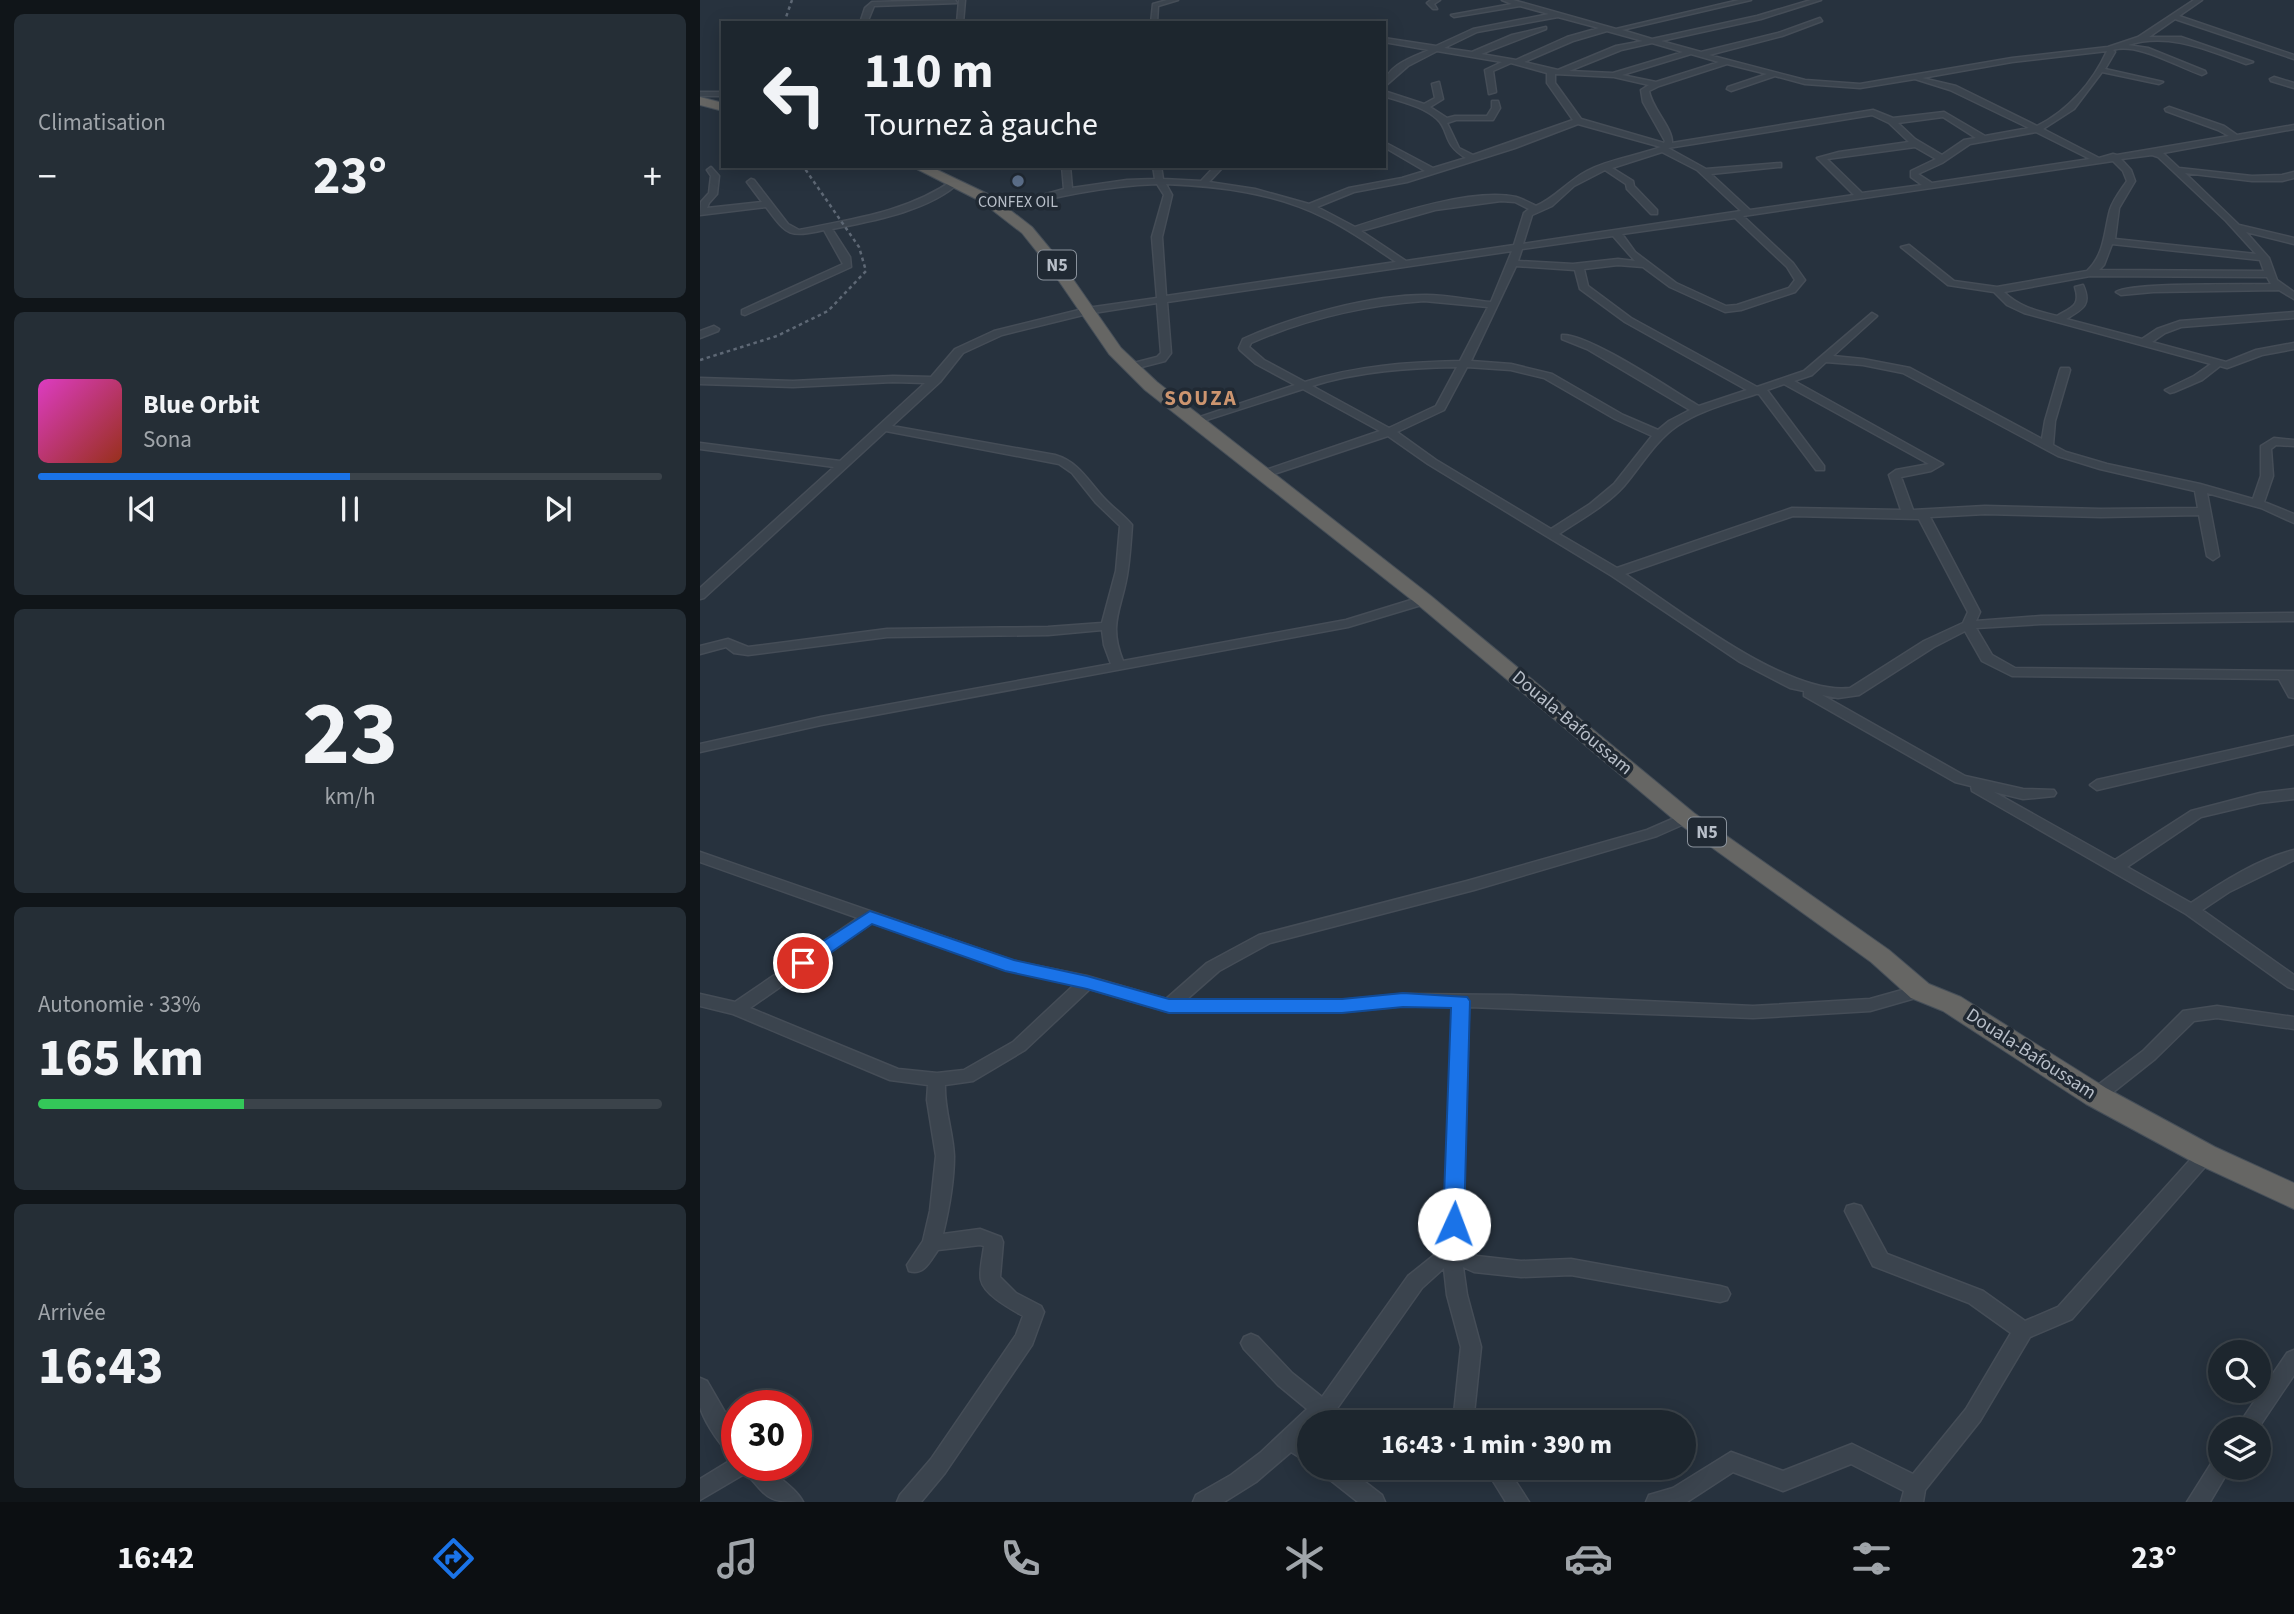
<!DOCTYPE html>
<html lang="fr">
<head>
<meta charset="utf-8">
<style>
  :root { --surface:#1d262e; --page:#252e36; --text:#f1f3f6; --muted:#a0a5aa; --line:#3b434a; --accent:#1a73e8 }
  body { margin:0; font-family:"Source Sans 3",sans-serif; background:var(--page); color:var(--text); height:100vh; display:flex; flex-direction:column; font-size:26px; white-space:nowrap }
  * { box-sizing:border-box; margin:0 }
  p { font-size:23px; color:var(--muted) }
  .icon { flex:none; width:38px; height:38px; fill:none; stroke:currentColor; stroke-width:2; stroke-linecap:round; stroke-linejoin:round }
  .map { position:relative; flex:1; overflow:hidden }
  .side { display:flex; flex-direction:column; gap:14px; padding:14px; background:#101519; width:700px }
  .side>* { flex:none }
  .guide { position:absolute; left:21px; top:21px; width:665px; height:147px; border-radius:0px; box-shadow:0 4px 18px #0003,0 0 0 2px var(--line); background:#1d262e; color:var(--text); overflow:hidden }
  .tools { position:absolute; left:1508px; top:1340px; display:grid; gap:14px }
  .tools a { display:grid; place-items:center; width:63px; height:63px; border-radius:50%; background:var(--surface); box-shadow:0 4px 18px #0003,0 0 0 2px var(--line); font-size:35px }
  .speed { position:absolute; left:21px; top:1390px; display:flex; gap:14px; font-size:35px; font-weight:700; text-align:center }
  .speed>* { display:grid; place-content:center; width:91px; height:91px; border-radius:50%; background:var(--surface); box-shadow:0 4px 18px #0003,0 0 0 2px var(--line); line-height:1 }
  .speed .limit { border:10px solid #d22; background:#fff; color:#111 }
  .pin { position:absolute; display:grid; place-items:center; width:60px; height:60px; color:#fff; margin:-30px; border:4px solid #fff; border-radius:50%; box-shadow:0 2px 7px #0007 }
  .me { position:absolute; width:77px; margin:-38px; rotate:2deg; stroke-linejoin:round; filter:drop-shadow(0 0 5px #0008) }
  .turn { display:flex; align-items:center; gap:24px; height:147px; padding:0 28px; font-size:32px }
  .turn .icon { width:91px; height:91px; stroke-width:2.5 }
  .turn b { display:block; font-size:49px; line-height:60px }
  .big { font-size:52px; font-weight:700; line-height:1.1 }
  .side .widget { flex:1; display:flex; flex-direction:column; justify-content:center; gap:10px; min-width:0; padding:0 24px; border-radius:10px; background:var(--page) }
  .side .dial { align-items:center; gap:0 }
  .dial b { font-size:91px; line-height:1 }
  .song { display:flex; align-items:center; gap:21px }
  .cover { width:84px; height:84px; border-radius:10px; background:linear-gradient(135deg,hsl(310 70% 55%),hsl(10 70% 35%)) }
  .played { height:7px; border-radius:4px; background:linear-gradient(90deg,var(--accent) 50%,var(--line) 50%) }
  .keys { display:flex; justify-content:space-around; direction:ltr }
  .heat { display:flex; justify-content:space-between; align-items:center; font-size:38px; direction:ltr }
  .charge { height:10px; border-radius:5px; background:linear-gradient(90deg,#34c759 33%,var(--line) 0) }
  .trip { position:absolute; left:597px; top:1410px; width:399px; height:70px; border-radius:35px; background:var(--surface); box-shadow:0 4px 18px #0003,0 0 0 2px var(--line); font-weight:700; line-height:70px; text-align:center }
  .dock { display:flex; height:112px; justify-content:space-around; align-items:center; background:#0c0f12; color:var(--muted) }
  .dock .icon { width:49px; height:49px }
  .dock .selected { color:var(--accent) }
  .dock b { font-size:32px; color:var(--text) }
  main { display:flex; flex:1; min-height:0 }
  .map>svg:first-child { display:block }
  .lines { fill:none; stroke-linecap:round; stroke-linejoin:round }
  .minor-casing { stroke:#454d57; stroke-width:3 }
  .trunk-casing { stroke:#464f59; stroke-width:2 }
  .minor { fill:#3b444e; fill-rule:evenodd }
  .trunk { fill:#666664; fill-rule:evenodd }
  .rail { stroke:#5e6875; stroke-width:2.5; stroke-dasharray:3.5 3.5; stroke-linecap:butt }
  .route { fill:#1a73e8; stroke:#114b97; stroke-width:2 }
  .service-dot { fill:#5c6f8a; stroke:#202933; stroke-width:2.5 }
  .labels { text-anchor:middle; dominant-baseline:central; stroke-width:7; stroke-linejoin:round; paint-order:stroke }
  .far-poi-label { font-size:16px; fill:#b8bfc9; stroke:#202933 }
  .shield { fill:#202933; stroke:#8a929c; stroke-width:2 }
  .shield-label { font-size:18px; font-weight:bold; fill:#b8bfc9 }
  .street-label { font-size:19px; fill:#b8bfc9; stroke:#202933 }
  .far-district-label { font-size:21px; font-weight:bold; letter-spacing:2px; fill:#cd956f; stroke:#202933 }
</style>
</head>
<body>
<main>
<section class="side">
<div class="widget"><p>Climatisation</p>
<div class="heat"><a>−</a><b class="big">23°</b><a>+</a></div>
</div>
<div class="widget">
<div class="song"><i class="cover"></i><div><b>Blue Orbit</b><p>Sona</p></div></div>
<div class="played"></div>
<div class="keys"><svg class="icon" aria-label="previous" viewBox="0 0 24 24"><path d="M18 5L8 12l10 7zM5 5v14"/></svg><svg class="icon" aria-label="pause" viewBox="0 0 24 24"><path d="M8 5v14M16 5v14"/></svg><svg class="icon" aria-label="next" viewBox="0 0 24 24"><path d="M6 5l10 7-10 7zM19 5v14"/></svg></div>
</div>
<div class="widget dial"><b>23</b><p>km/h</p></div>
<div class="widget"><p>Autonomie · 33%</p><b class="big">165 km</b><div class="charge"></div></div>
<div class="widget"><p>Arrivée</p><b class="big">16:43</b></div>
</section>
<div class="map">
<svg width="1594" height="1502" viewBox="0 0 1594 1502">
  <rect width="100%" height="100%" fill="#27323e"/>
  <g class="lines">
    <!-- minor casing -->
    <g class="minor-casing">
      <g id="minor">
        <path d="M255,0L257,3L174,6L167,23H160L165,8L172,2Z"/>
        <path d="M259,0H265L263,23H257Z"/>
        <path d="M467,0H478L458,6L457,23H451L453,4Z"/>
        <path d="M731,0H740L734,4L737,9H733L727,3Z"/>
        <path d="M802,0H813L916,29L1039,0H1051L922,30L952,39L1057,16L1111,0H1121L1061,19L961,41L1001,52L1078,33L1120,18L1122,21L1082,36L1009,55L1105,80L1160,84L1312,58L1408,47L1438,37L1494,0H1502L1479,16L1594,55V59L1475,19L1449,37H1481L1553,62L1546,64C1507,50 1469,32 1428,45L1448,48L1505,71L1506,73L1502,75C1478,67 1437,42 1413,50L1415,52L1405,69L1463,82L1459,84L1402,72L1374,109L1343,129L1399,158L1413,154L1417,155L1529,136L1518,130L1466,111L1465,109L1469,107L1524,126L1537,135L1594,125V129L1463,153L1479,168L1552,176L1582,175L1594,172V178L1582,181H1552L1485,173L1539,225L1594,238V244L1546,232L1569,258L1577,280L1594,292V299L1579,290L1453,292L1421,295L1416,292C1433,282 1544,285 1571,284L1567,277L1390,276L1304,292C1319,307 1337,311 1357,316C1372,307 1381,306 1375,287L1383,285C1392,305 1383,309 1366,319L1442,339L1457,329L1480,321L1594,312V318L1481,327L1465,333L1452,342L1526,362L1556,350L1594,343V349L1562,355L1527,368L1520,366L1502,380L1474,392L1470,393L1465,390L1494,376L1511,364L1324,313L1307,305L1294,292L1248,285L1201,247L1209,245L1254,281L1297,287L1387,271C1405,254 1404,232 1410,210C1413,200 1421,190 1427,181L1423,171L1413,161L1043,216L1093,263L1105,280L1095,292L1041,310L1025,312L970,287L943,267L918,265L884,269L888,286L931,318L1057,387L1104,371L1172,313L1177,316L1175,318L1133,356L1163,359L1210,368L1342,439L1345,421L1360,370L1361,368H1369L1370,370L1355,421L1353,445L1366,452L1407,464L1500,484L1553,499L1561,476V446L1574,438L1594,440V446L1576,445L1571,449L1573,476L1564,502L1594,514V523L1561,508L1507,493L1519,556L1513,560L1507,556L1499,515L1401,517L1285,514L1230,517L1280,612L1276,621L1341,616L1594,613V621L1341,624L1276,628L1292,655L1315,668L1594,671V698L1589,697L1579,679L1312,676L1282,661L1265,631L1234,647L1159,695L1138,698L1122,695L1265,776L1323,789L1354,790L1356,793L1354,796L1323,799L1294,792L1415,860L1491,811L1560,793L1594,789V799L1560,803L1501,817L1427,867L1491,903C1522,882 1558,859 1594,850V860L1529,892L1502,910L1594,975V989L1588,987L1486,914L1272,791L1271,786L1255,782L1104,696V691L1090,688L1040,662L912,576L728,464L688,436L565,477H557V473L680,431L603,389L497,423H489L488,421L595,385L556,364L540,350L539,348L543,339C594,316 671,295 726,295C748,295 769,300 791,302L812,251L467,302L471,353L465,361L430,370L425,367L426,365L457,357L461,353L457,303L387,314L302,335L263,353L240,382L192,426L355,455C379,462 388,481 404,498C413,508 424,515 432,525C431,540 430,555 428,569C423,608 407,622 423,661L646,620L724,596L730,600L728,603L648,627L121,725L0,752V744L121,717L411,664L404,645L402,630L348,635L187,637L48,655L34,653L26,647L0,654V646L28,639L48,647L187,629L348,627L402,623L416,571L420,526L396,503L372,473L359,464L186,431L4,598L0,599V588L134,467L0,449V443L140,461L225,383L193,382L93,387L0,384V378L93,381L193,376L231,377L255,349L294,331L387,308L457,298L452,237L464,195L457,184C403,186 353,197 301,211L297,208L364,189L362,166H370L372,188L427,180L455,179L453,166H461L463,179L501,181L515,166H524L509,182L555,189L609,204L649,188L702,178L725,171L684,147V142L733,168L766,158C742,144 750,131 737,119C723,106 701,102 684,96V91L724,104L735,98L732,84L739,82L743,99L730,107L747,118L755,116H787L792,108V101H798L800,108L793,120H756L747,123L759,148L773,155L873,120L847,83V73L811,63L793,71L796,92L789,94L785,70L802,62L737,51L708,66L684,87C684,66 713,57 729,50L684,42V38L736,46L773,29L849,14L820,6L754,17L751,15L812,4ZM858,17L899,28L867,37L816,60L781,54L846,29V27L812,35L772,52L744,48L777,32ZM907,31L943,41L916,46L858,70L824,62L873,41ZM952,43L983,52L913,73L869,71L921,50ZM1407,51C1393,82 1368,111 1337,126L1256,86L1222,78L1312,62ZM991,54L1019,62L956,82L922,75ZM1027,64L1067,74L1028,87L1027,89L1031,91L1075,76L1105,84L1160,88L1215,79L1250,90L1329,128L1285,136L1244,112L1193,118L1173,110L972,143C973,128 952,109 949,91L959,86ZM855,74L914,77L949,85L941,90L943,102L965,141L964,143L881,119L855,83ZM1172,115L1189,123L1209,142L1139,152L1117,158L1154,195L1050,210L1011,174L1078,167H1081V163L1006,169L968,148ZM1243,117L1276,138L1264,140L1242,155L1215,139L1198,123ZM878,124L961,147C937,156 909,159 887,171C868,181 855,198 836,206C830,203 823,199 816,197C773,188 697,213 655,227L617,207L654,192L707,182L815,148ZM1336,132L1390,159L1232,183L1218,174L1242,163L1270,144ZM1215,147L1236,159L1211,171V177L1222,185L1162,193L1127,159ZM962,152L997,170L1041,211L823,244L832,215L852,206L874,186L905,170L926,184L927,189L951,214H957V210L934,186L933,181L912,168ZM1452,155L1458,157L1526,221L1556,254L1415,239L1419,208L1435,181L1431,170L1421,159ZM466,184C519,186 575,193 623,217C649,229 672,246 696,262L466,296L462,237L472,195ZM801,201L815,202L829,209L824,213L814,245L706,261L661,231L735,210ZM1035,218L1087,267L1095,280L1089,288L1037,305L1026,306L976,283L935,252L922,234ZM913,236L935,261L918,259L873,264L818,261L822,249ZM1412,244L1560,260L1564,271L1399,270L1404,265ZM816,266L875,270L880,289L925,322L1047,390L999,406C973,391 888,333 862,335V339L887,349L990,410L969,421L958,430L923,415L852,374L811,364L771,361ZM724,301L788,307L760,361C708,362 655,366 605,382L564,360L549,347L551,343C605,319 666,305 724,301ZM1126,362L1163,365L1203,373L1358,456L1400,469L1495,491L1498,508L1401,509L1285,506L1213,510L1201,477L1231,471L1243,464L1094,381L1112,375ZM757,367L736,406L689,428L612,386C659,371 709,368 757,367ZM767,367L811,370L844,378L915,419L952,436L914,484L890,504L851,529L736,460L697,432L744,410ZM1084,384L1229,464L1196,470L1189,475L1201,510L1092,508L917,568L859,534C881,519 906,506 924,486C941,466 955,441 977,426C1000,410 1030,403 1056,394H1059L1116,470H1124V466L1067,390ZM1093,516L1219,519L1268,612L1263,623L1224,641L1150,688C1088,696 978,609 925,574Z"/>
        <path d="M1574,77L1594,83V88L1571,81L1570,79Z"/>
        <rect x="0" y="92" width="23" height="4"/>
        <path d="M11,167L19,176L17,194L9,203L7,208L62,202L47,182L51,179L54,180L88,224L99,230C152,219 208,212 253,180L260,182C229,211 172,221 132,229L150,257L151,267L45,315L42,314V310L143,264L124,230C88,238 87,235 66,207L0,215L1,202L9,193L11,176L7,170Z"/>
        <path d="M14,326L19,329L18,331L0,338V331Z"/>
        <path d="M1594,736V744L1397,790L1390,785L1397,780Z"/>
        <path d="M986,813L993,818L991,821L957,836L774,890L570,943L519,971L486,1000H642L703,994L812,995L1053,1006L1170,999L1220,985L1226,987L1228,991L1226,995L1170,1011L1053,1018L769,1007L762,1247L777,1256L821,1261L871,1259L1020,1286L1027,1288L1030,1294L1027,1300L1020,1302L871,1275L821,1277L774,1272L763,1267L767,1295L781,1347L773,1423H753L761,1347L747,1295L744,1268L722,1288L631,1417L621,1423H609V1433L605,1438L609,1441V1463L591,1452L556,1482L524,1502H493L496,1495L531,1475L560,1453L607,1409L578,1385L544,1349L541,1343L544,1337L551,1334L558,1337L592,1373L622,1397L708,1276L743,1248L753,1006H703L642,1012H469L390,989L325,1050L273,1081L245,1085C244,1109 253,1132 254,1156C254,1182 249,1209 243,1234L280,1229L301,1237L303,1242L300,1277L316,1293L341,1306L344,1312L332,1345L245,1473L221,1502H197L200,1495L231,1459L316,1335L323,1316C311,1309 284,1295 281,1280C279,1271 283,1256 284,1246L280,1245L238,1250C230,1261 224,1276 209,1271L207,1265L223,1241L230,1211L236,1156L227,1100L228,1085L190,1080L33,1014L0,1006V994L35,1002L158,918L0,862V852L314,961L387,976L466,999L507,963L559,935L767,881L947,830ZM172,923L306,970L374,985L313,1042L264,1070L237,1073L198,1069L50,1008Z"/>
        <path d="M1517,1006L1594,1017V1029L1517,1018L1494,1021L1455,1059L1402,1101L1396,1103L1390,1101L1387,1096L1390,1091L1443,1051L1483,1011Z"/>
        <path d="M1505,1148L1511,1150L1514,1155L1511,1160L1372,1319L1330,1337L1280,1421L1225,1490L1223,1502H1201L1204,1491L1151,1464L1083,1491L1033,1472L987,1502H946L949,1495L973,1488L1031,1452L1083,1471L1152,1444L1213,1474L1266,1409L1311,1333L1269,1303L1173,1266L1145,1211L1147,1206L1154,1204L1161,1206L1187,1254L1283,1291L1325,1321L1358,1307L1499,1150Z"/>
        <path d="M1594,1350V1375L1557,1430H1535L1587,1353Z"/>
        <path d="M0,1378L7,1381L37,1433V1465H65C76,1476 97,1489 103,1502C67,1502 69,1499 46,1473L0,1500V1479L36,1457C23,1452 4,1421 0,1407C0,1399 0,1387 0,1378Z"/>
        <path d="M1521,1456V1468H1530L1510,1502H1487L1514,1459Z"/>
        <path d="M621,1468H647L682,1495L685,1502H658L624,1475Z"/>
        <path d="M785,1468H807L829,1502H806Z"/>
      </g>
    </g>
    <!-- trunk casing -->
    <g class="trunk-casing">
      <g id="trunk">
        <path d="M0,97L23,103V111L0,105Z"/>
        <path d="M211,166H229L292,196L332,227L361,262L421,348L457,382L731,596L994,813L1189,950L1229,984L1261,997L1406,1088L1515,1147L1594,1183V1209L1495,1163L1386,1104L1243,1011L1211,998L1171,962L978,823L717,604L445,390L409,354L350,268L322,233L282,202Z"/>
      </g>
    </g>
    <!-- minor -->
    <use href="#minor" class="minor"/>
    <!-- trunk -->
    <use href="#trunk" class="trunk"/>
    <!-- rail -->
    <g class="rail">
      <path d="M84,23L92,0"/>
      <path d="M0,360L77,336L128,311L166,271L159,247L103,166"/>
    </g>
  </g>
  <!-- route -->
  <path class="route" d="M170,911L314,960L387,976L469,999H642L703,993L767,997L770,1001L764,1224L761,1230L754,1233L746,1230L743,1224L751,1008L703,1007L642,1013H469L387,989L305,971L172,924L110,967H97L94,963L97,958Z"/>
  <!-- markers -->
  <circle class="service-dot" cx="318" cy="181" r="7"/>
  <g class="labels">
    <!-- far-poi labels -->
    <g class="far-poi-label">
      <text x="318" y="202">CONFEX OIL</text>
    </g>
    <!-- shield labels -->
    <g class="shield">
      <rect x="338" y="250.5" width="38" height="29" rx="5"/>
      <rect x="988" y="817.5" width="38" height="29" rx="5"/>
    </g>
    <g class="shield-label">
      <text x="357" y="265">N5</text>
      <text x="1007" y="832">N5</text>
    </g>
    <!-- street labels -->
    <g class="street-label">
      <text transform="translate(872 723) rotate(40)">Douala-Bafoussam</text>
      <text transform="translate(1331 1054) rotate(33)">Douala-Bafoussam</text>
    </g>
    <!-- far-district labels -->
    <g class="far-district-label">
      <text x="501" y="398">SOUZA</text>
    </g>
  </g>
</svg>
<div class="tools">
<a><svg class="icon" aria-label="search" viewBox="0 0 24 24"><circle cx="10" cy="10" r="6"/><path d="M15 15l6 6"/></svg></a>
<a><svg class="icon" aria-label="layers" viewBox="0 0 24 24"><path d="M12 4l9 5-9 5-9-5zM3 14l9 5 9-5"/></svg></a>
</div>
<div class="speed"><div class="limit">30</div></div>
<div class="pin" style="left:103px;top:963px;background:#d93025"><svg class="icon" aria-label="arrive" viewBox="0 0 24 24"><path d="M6 21V4h12l-3 4 3 4H6"/></svg></div>
<svg class="me" style="left:754px;top:1224px" viewBox="-20 -20 40 40"><circle r="19" fill="#fff"/><path d="M0-13L10 11 0 6-10 11z" fill="#1a73e8"/></svg>
<div class="trip">16:43 · 1 min · 390 m</div>
<div class="guide">
<div class="turn"><svg class="icon" aria-label="left" viewBox="0 0 24 24"><path d="M17 20v-9H6M10 6l-5 5 5 5"/></svg><div><b>110 m</b>Tournez à gauche</div></div>
</div>
</div>
</main>
<nav class="dock">
<b>16:42</b>
<svg class="icon selected" aria-label="directions" viewBox="0 0 24 24"><path d="M12 3l9 9-9 9-9-9zM9 14v-3h6M13 9l2 2-2 2"/></svg>
<svg class="icon" aria-label="music" viewBox="0 0 24 24"><path d="M9 18V5l10-2v13"/><circle cx="6" cy="18" r="3"/><circle cx="16" cy="16" r="3"/></svg>
<svg class="icon" aria-label="phone" viewBox="0 0 24 24"><path d="M5 4h4l2 5-3 2q2 4 5 5l2-3 5 2v4C11 20 4 13 5 4z"/></svg>
<svg class="icon" aria-label="climate" viewBox="0 0 24 24"><path d="M12 3v18M4 7l16 10M4 17L20 7"/></svg>
<svg class="icon" aria-label="car" viewBox="0 0 24 24"><path d="M5 17H2v-5l4-1 3-4h7l3 4 3 1v5h-3M9 17h6M6 11h13"/><circle cx="7" cy="17" r="2"/><circle cx="17" cy="17" r="2"/></svg>
<svg class="icon" aria-label="filters" viewBox="0 0 24 24"><path d="M4 7h16M4 17h16"/><circle cx="9" cy="7" r="2"/><circle cx="15" cy="17" r="2"/></svg>
<b>23°</b>
</nav>
</body>
</html>
